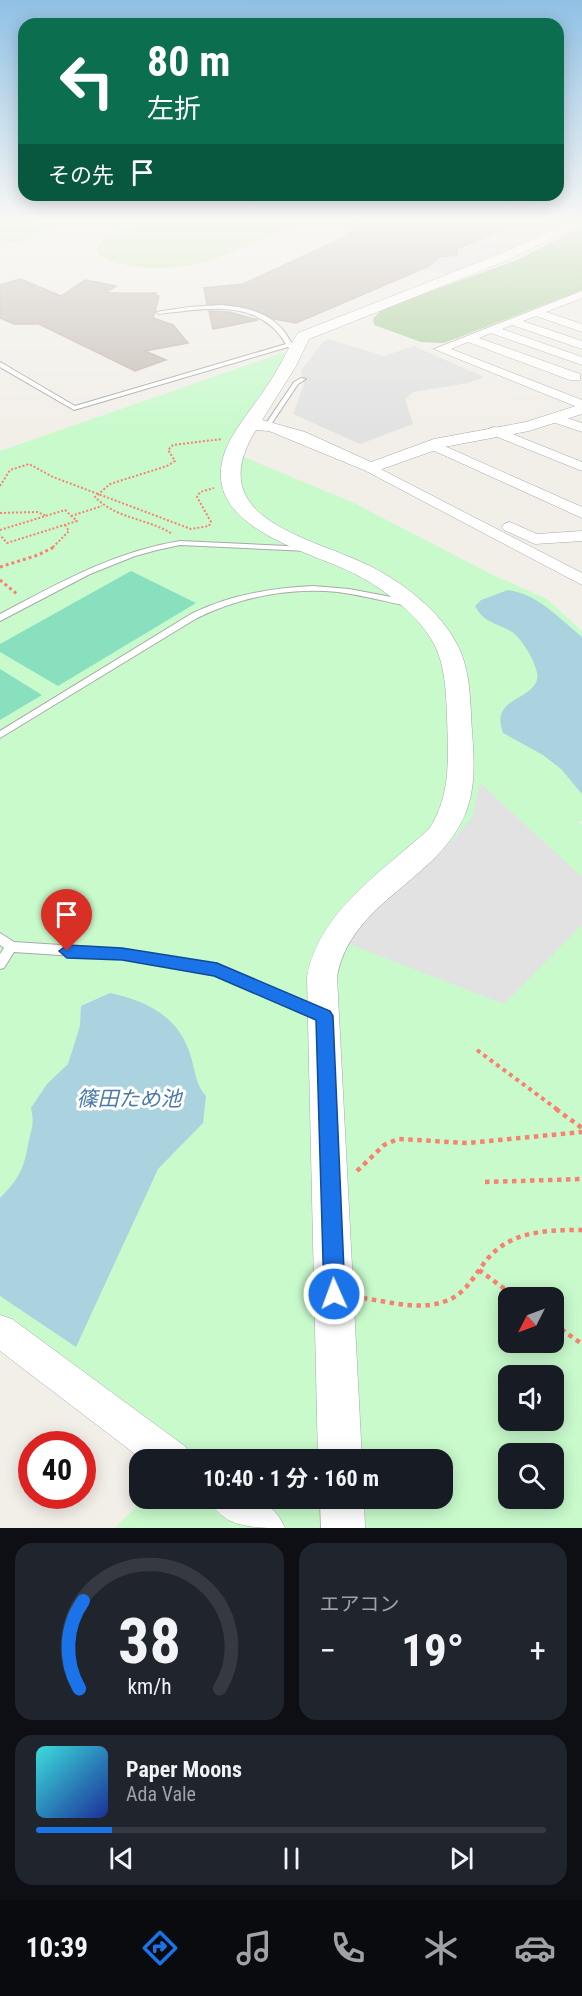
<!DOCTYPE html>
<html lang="ja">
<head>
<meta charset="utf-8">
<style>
  :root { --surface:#171b24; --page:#20242c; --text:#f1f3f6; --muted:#9ea1a6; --line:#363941; --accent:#1a73e8 }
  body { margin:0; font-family:"Roboto Condensed","Noto Sans JP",sans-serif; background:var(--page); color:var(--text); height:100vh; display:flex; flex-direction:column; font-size:22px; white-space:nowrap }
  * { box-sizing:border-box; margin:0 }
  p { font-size:20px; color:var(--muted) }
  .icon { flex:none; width:33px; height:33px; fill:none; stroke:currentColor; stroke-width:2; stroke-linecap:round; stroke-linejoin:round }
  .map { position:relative; height:1528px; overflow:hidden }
  .panel { display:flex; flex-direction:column; gap:15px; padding:15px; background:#0d0f14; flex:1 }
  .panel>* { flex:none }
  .top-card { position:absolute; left:18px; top:18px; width:546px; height:183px; border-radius:18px; box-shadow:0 3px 15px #0003; background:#0b6e4f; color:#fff; overflow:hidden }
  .needle { width:39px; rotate:228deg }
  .buttons { position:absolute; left:498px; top:1287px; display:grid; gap:12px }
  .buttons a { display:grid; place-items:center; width:66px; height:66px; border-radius:12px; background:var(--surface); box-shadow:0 3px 15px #0003; font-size:30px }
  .speed { position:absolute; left:18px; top:1431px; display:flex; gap:12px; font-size:30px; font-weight:700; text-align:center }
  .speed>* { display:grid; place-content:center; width:78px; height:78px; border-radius:50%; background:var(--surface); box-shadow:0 3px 15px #0003; line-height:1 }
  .speed .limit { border:9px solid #d22; background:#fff; color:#111 }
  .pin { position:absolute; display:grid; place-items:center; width:51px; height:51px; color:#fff; margin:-62px -26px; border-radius:50% 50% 50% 0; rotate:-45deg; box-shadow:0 0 6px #0007 }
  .pin .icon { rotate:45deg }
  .me { position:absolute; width:66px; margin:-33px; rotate:358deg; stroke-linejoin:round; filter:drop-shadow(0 0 4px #0008) }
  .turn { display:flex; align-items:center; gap:21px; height:126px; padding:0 30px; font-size:27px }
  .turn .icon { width:78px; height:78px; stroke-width:2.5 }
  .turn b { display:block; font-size:42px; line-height:51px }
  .then { display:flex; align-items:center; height:57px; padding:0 30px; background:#0003; gap:12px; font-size:22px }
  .big { font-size:45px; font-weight:700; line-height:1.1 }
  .panel .widget { flex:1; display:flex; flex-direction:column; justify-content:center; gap:9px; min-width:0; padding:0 21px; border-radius:18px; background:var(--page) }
  .panel .dial { align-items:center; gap:0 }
  .dial svg { height:156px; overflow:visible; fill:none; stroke:var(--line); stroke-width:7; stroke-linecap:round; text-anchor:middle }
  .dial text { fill:var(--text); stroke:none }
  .song { display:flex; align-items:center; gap:18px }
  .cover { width:72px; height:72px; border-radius:9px; background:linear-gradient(135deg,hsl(180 70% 55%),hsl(230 70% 35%)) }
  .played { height:6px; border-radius:3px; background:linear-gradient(90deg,var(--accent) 15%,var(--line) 15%) }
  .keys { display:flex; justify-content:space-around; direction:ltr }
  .heat { display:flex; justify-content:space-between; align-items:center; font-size:33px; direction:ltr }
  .panel .tiles { flex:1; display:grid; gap:15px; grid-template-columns:1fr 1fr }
  .widget:last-child { grid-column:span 2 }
  .trip { position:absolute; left:129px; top:1449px; width:324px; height:60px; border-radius:18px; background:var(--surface); box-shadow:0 3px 15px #0003; font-weight:700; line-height:60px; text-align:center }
  .tab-bar { display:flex; height:96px; justify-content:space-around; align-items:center; background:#090b0e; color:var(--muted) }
  .tab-bar .icon { width:42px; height:42px }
  .tab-bar .current { color:var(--accent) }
  .tab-bar b { font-size:27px; color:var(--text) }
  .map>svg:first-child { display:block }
  .grass { fill:#cdebb0 }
  .forest { fill:#add19e }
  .park { fill:#c8facc; fill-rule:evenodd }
  .pitch { fill:#88e0be }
  .parking { fill:#e2e2e2 }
  .water { fill:#aad3df }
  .building { fill:#c7bfb8; stroke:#c4b6ab; stroke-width:1.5 }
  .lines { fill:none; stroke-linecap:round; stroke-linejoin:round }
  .service-casing { stroke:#a9a9a9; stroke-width:2 }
  .minor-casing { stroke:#a9a9a9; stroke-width:1 }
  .tertiary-casing { stroke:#a9a9a9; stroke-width:1 }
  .path-far3 { stroke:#fa8072; stroke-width:2; stroke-dasharray:2 2; stroke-linecap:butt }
  .path-far2 { stroke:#fa8072; stroke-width:3; stroke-dasharray:3 3; stroke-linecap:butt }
  .path-far1 { stroke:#fa8072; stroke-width:4; stroke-dasharray:4 4; stroke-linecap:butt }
  .path { stroke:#fa8072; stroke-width:4.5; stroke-dasharray:4.5 4.5; stroke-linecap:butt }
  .service { fill:#fff; fill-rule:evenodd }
  .minor { fill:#fff; fill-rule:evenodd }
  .tertiary { fill:#fff; fill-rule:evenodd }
  .route { fill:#1a73e8; stroke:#114b97; stroke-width:1.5 }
  .labels { text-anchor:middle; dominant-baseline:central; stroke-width:6; stroke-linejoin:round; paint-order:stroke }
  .near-water-label { font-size:21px; font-style:italic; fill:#4a7aab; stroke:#fff }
</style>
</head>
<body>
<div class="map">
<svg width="582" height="1528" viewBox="0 0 582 1528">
  <rect width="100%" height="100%" fill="#f2efe9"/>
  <!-- grass -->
  <g class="grass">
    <path d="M0,219H69L45,228L25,242L0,241Z"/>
    <path d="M155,219H298L290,227C234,252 189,277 126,265C115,263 103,260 97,252C98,232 139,224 155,219Z"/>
  </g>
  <!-- forest -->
  <path class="forest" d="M582,227V290L444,343L421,342L374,325L373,319L382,309L517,260Z"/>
  <!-- park -->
  <path class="park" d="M282,353L286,355L227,450L354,503L491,574L547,599L582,631V821L578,822L582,825V1528H115L135,1508L139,1489L140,1498H442V1460L145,1459L0,1316V451ZM508,1298H554V1342H508ZM508,1376H554V1420H508ZM508,1454H554V1498H508Z"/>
  <!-- pitch -->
  <g class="pitch">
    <path d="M131,571L196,603L58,686L0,652V644Z"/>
    <path d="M0,669L42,695L0,720Z"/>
  </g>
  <!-- parking -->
  <g class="parking">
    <path d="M520,219H569L508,251L447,274L422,268L510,226Z"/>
    <path d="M328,339L384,356L414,346L484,377L468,383L413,392L405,399L413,424L360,444L293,414L304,384L301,371L323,342Z"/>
    <path d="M480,783L582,877V925L504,1004L349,944L352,936L370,916L450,843L472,818Z"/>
  </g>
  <!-- water -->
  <g class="water">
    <path d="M508,590C538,594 560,619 582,637V794L561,769L543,755L503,733C490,698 529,702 537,680C541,669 521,637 512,632C496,622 485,624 475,606L481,600Z"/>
    <path d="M110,993C147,1001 180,1017 191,1057C195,1070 196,1086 206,1096L203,1123L158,1169L76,1347L0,1296V1198C18,1180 24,1169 28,1145C31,1128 35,1126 31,1108L47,1084L68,1064L80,1026L81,1006Z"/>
  </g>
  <!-- building -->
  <g class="building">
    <path d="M365,219H418L420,221L525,219L457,249V255L440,257L427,267L296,323L274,319L247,307L207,304L204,288L243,284L345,237Z"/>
    <path d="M20,279L61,296L85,280L116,286L106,293H156V296H159L153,318L173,325L188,343L145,351L166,360L135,371L39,324H14L0,318V285Z"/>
    <path d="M209,311L229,312L258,320L213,329Z"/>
  </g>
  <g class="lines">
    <!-- service casing -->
    <g class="service-casing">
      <g id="service">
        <path d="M221,305C243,307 267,311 283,330C288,336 291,343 296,350L291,351L288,347L74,410L0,367V362L2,363L75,406L286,344C258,297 205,309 159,314L156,312L189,307Z"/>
        <path d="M301,378L306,379L298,384L270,426H266L265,425L294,382Z"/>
        <path d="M180,541L309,547L313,549L309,551L180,545L157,550L135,556L90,574L0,621V614C59,583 113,552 180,541Z"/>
        <path d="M313,586L349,589L407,600L411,603L407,606C384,601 361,595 338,592C290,587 240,597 197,618L0,738V731L191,614C229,595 271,588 313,586Z"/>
        <path d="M0,933L14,942L122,949L217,965L324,1010L326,1014L324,1018L319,1019L314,1018L215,975L122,959L14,952L4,968L0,969V954L4,948L0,945Z"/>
      </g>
    </g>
    <!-- minor casing -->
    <g class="minor-casing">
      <g id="minor">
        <path d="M582,291V298L546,312L582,324V332L536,316L523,321L582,341V349L512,325L502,329L582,357V365L491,333L479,338L580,374V380H570L468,342L451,349L582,400V409L434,349Z"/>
        <path d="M555,414L582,423V432L550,421L548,418Z"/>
        <path d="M495,427L582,462V471L490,434V428Z"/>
        <path d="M433,441L582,507V518L428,448L426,445Z"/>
        <path d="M371,464L582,573V585L366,471L364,468L366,465Z"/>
        <path d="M510,522L537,534L582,531V541L535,544L504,530L502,527L504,524Z"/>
        <path d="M0,1315L12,1319L186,1447L191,1460H143L0,1351Z"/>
        <path d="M208,1498C241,1498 270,1492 285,1528C252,1528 223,1528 208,1498Z"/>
      </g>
    </g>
    <!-- tertiary casing -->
    <g class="tertiary-casing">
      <g id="tertiary">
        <path d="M576,219H582V224L508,260L309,339L296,366L262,420L305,432L371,462L434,439L526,422L582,404V414L529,431L444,447L371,473L269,431L256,430C199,521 314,537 372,567C405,584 441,612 458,646C471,672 470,703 472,731C474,758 476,786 466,812C440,880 350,901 337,977L362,1460H318L307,977C319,911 382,872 429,829C452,795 448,754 447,715C446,691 445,665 434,644C419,615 385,590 357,575C309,550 195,527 226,449C235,427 258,401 271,380C281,365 288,348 298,333L500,254Z"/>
        <path d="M320,1498H364L365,1528H321Z"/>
      </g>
    </g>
    <!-- path-far3 -->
    <g class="path-far3">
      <path d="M0,486L10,470L29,464L53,477L191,529L209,526L211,522L197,497L200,492L214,488"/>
      <path d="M0,513L37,512L47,516"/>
      <path d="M71,516L102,506"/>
      <path d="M0,530L65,510L77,521L7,543L0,535"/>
      <path d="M171,533C145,518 117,519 95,497L110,484L167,466L175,461L168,450L173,445L222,439"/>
      <path d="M53,547L69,531L65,525"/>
    </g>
    <!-- path-far2 -->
    <g class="path-far2">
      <path d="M0,567L38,555L56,546"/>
      <path d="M0,580L17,594"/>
    </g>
    <!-- path-far1 -->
    <path class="path-far1" d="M477,1050L558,1110"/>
    <!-- path -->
    <g class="path">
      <path d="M556,1109L582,1128"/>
      <path d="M357,1171L384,1145L398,1139L468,1143L582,1132"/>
      <path d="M485,1182L582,1179"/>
      <path d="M479,1270L517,1298"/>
      <path d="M363,1298C390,1302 420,1311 446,1301C463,1295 472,1280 482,1266C506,1231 543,1230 582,1230"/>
      <path d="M554,1324L582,1344"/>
    </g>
    <!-- service -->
    <use href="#service" class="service"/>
    <!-- minor -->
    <use href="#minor" class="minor"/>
    <!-- tertiary -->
    <use href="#tertiary" class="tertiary"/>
  </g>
  <!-- sky -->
  <linearGradient id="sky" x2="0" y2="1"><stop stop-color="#8fc0e4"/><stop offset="0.51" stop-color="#f9f8f5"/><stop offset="1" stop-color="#f9f8f5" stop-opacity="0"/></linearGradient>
  <rect width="582" height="432" fill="url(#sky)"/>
  <!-- route -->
  <path class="route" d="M67,945L122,948L217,963L330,1011L333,1016L345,1294L342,1301L334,1304L327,1301L324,1294L316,1020L214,976L122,960L67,958L59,951Z"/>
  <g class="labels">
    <!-- near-water labels -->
    <g class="near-water-label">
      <text x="129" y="1099">篠田ため池</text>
    </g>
  </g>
</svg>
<div class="buttons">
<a><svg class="needle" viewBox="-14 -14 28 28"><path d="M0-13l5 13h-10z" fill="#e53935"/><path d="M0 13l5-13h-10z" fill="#9ea1a6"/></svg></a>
<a><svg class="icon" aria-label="sound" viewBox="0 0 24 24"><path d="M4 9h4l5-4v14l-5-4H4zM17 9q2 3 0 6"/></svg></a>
<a><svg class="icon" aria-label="search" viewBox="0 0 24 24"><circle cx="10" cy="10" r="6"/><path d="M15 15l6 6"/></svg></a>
</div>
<div class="speed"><div class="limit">40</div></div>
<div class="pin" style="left:67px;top:951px;background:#d93025"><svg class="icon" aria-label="arrive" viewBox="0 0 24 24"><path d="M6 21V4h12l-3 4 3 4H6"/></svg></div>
<svg class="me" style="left:334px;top:1294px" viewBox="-20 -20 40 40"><circle r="17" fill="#1a73e8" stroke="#fff" stroke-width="3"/><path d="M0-11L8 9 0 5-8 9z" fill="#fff"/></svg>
<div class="trip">10:40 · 1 分 · 160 m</div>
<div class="top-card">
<div class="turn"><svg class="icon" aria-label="left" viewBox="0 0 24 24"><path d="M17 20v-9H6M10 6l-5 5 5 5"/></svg><div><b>80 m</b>左折</div></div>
<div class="then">その先<svg class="icon" aria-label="arrive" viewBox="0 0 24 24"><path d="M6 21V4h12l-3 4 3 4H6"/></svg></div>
</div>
</div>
<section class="panel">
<div class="tiles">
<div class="widget dial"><svg viewBox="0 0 100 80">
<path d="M14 69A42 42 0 1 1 86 69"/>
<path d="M14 69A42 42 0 0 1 16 24" stroke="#1a73e8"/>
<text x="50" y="56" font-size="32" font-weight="700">38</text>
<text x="50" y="72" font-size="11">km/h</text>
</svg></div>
<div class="widget"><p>エアコン</p>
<div class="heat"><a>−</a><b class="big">19°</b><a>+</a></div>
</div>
<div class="widget">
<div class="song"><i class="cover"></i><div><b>Paper Moons</b><p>Ada Vale</p></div></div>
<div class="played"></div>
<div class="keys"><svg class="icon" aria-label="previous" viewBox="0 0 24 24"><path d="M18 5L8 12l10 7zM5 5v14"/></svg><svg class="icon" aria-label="pause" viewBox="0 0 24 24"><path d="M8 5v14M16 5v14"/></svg><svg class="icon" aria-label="next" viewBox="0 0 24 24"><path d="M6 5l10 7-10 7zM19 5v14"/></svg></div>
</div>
</div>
</section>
<nav class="tab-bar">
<b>10:39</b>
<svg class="icon current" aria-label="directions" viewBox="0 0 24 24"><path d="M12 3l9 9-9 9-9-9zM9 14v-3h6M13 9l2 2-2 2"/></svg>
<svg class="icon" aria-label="music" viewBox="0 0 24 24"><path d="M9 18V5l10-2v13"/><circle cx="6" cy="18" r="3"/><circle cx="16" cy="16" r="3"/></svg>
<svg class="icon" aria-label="phone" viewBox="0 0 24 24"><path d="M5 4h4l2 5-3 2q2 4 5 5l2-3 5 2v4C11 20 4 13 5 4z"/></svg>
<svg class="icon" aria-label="climate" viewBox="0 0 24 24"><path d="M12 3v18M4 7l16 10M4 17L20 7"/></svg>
<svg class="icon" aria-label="car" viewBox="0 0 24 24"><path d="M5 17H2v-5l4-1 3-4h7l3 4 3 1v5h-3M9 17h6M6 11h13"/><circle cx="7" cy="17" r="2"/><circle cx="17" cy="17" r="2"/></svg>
</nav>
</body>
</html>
